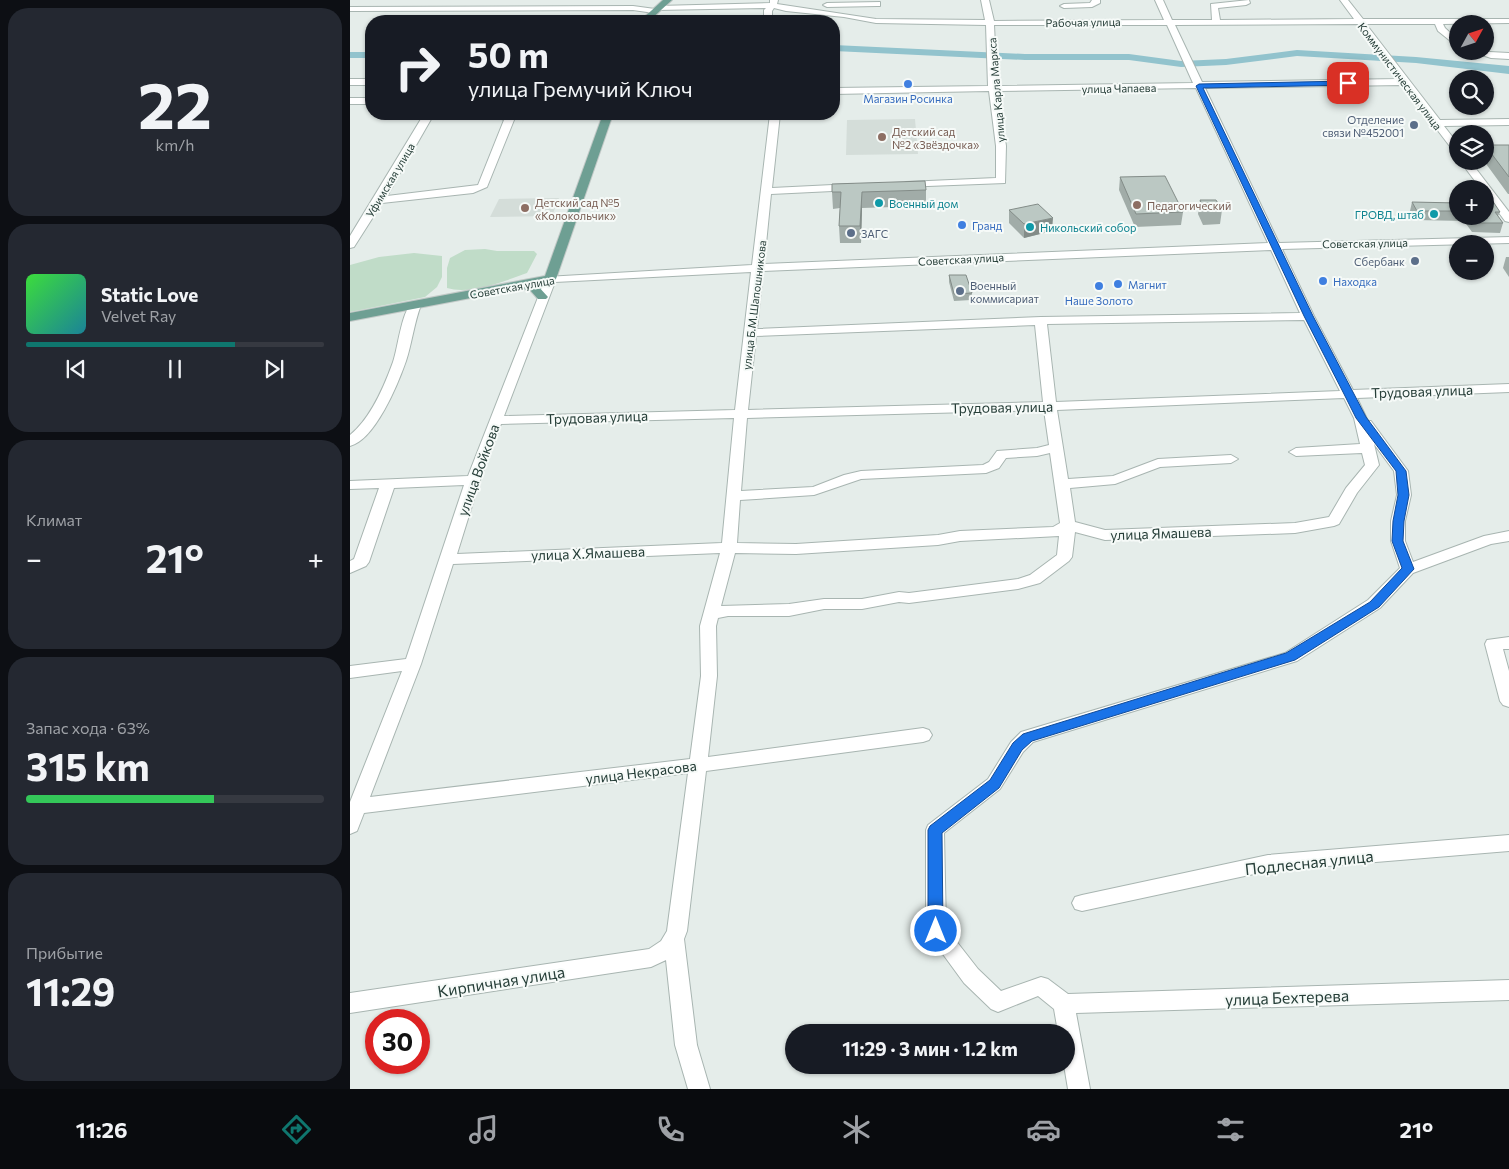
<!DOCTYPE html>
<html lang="ru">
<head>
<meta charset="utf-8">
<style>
  :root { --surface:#171b24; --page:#242831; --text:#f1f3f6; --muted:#9ea1a6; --line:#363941; --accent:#0f766e }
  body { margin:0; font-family:Commissioner,sans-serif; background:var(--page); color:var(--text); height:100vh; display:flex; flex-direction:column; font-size:19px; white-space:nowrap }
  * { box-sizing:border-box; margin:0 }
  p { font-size:16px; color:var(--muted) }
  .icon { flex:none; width:28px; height:28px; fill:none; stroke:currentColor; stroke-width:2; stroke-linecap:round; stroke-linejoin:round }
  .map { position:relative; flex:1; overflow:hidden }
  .sheet { display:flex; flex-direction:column; gap:8px; padding:8px; background:#0d0f14; width:350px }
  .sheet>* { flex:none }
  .hud { position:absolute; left:15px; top:15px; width:475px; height:105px; border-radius:20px; box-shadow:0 1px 4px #0004; background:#171b24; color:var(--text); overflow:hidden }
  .needle { width:32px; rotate:50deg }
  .buttons { position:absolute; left:1099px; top:15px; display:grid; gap:10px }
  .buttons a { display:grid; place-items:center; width:45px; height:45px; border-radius:50%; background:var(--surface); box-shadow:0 1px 4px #0004; font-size:25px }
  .speed { position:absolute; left:15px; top:1009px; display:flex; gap:10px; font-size:25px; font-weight:700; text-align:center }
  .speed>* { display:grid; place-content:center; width:65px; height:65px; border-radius:50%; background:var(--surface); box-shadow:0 1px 4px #0004; line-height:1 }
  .speed .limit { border:8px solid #d22; background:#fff; color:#111 }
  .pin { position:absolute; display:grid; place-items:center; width:42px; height:42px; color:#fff; margin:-21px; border-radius:10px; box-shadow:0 2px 8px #0006 }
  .me { position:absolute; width:55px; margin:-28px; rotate:0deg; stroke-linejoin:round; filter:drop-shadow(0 0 4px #0008) }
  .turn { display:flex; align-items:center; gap:18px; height:105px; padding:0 20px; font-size:22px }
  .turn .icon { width:65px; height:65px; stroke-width:2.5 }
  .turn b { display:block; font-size:35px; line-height:42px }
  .big { font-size:38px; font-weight:700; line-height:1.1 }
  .sheet .card { flex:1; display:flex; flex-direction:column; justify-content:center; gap:8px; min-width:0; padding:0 18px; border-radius:20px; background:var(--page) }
  .sheet .dial { align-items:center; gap:0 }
  .dial b { font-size:65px; line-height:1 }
  .song { display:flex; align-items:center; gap:15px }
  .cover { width:60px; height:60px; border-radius:8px; background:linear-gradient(135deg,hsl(120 70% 55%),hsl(190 70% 35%)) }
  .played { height:5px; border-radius:2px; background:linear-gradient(90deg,var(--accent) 70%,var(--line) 70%) }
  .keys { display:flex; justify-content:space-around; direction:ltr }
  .heat { display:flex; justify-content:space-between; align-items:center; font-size:28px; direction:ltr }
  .charge { height:8px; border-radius:4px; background:linear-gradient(90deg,#34c759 63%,var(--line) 0) }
  .trip { position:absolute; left:435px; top:1024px; width:290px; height:50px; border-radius:25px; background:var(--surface); box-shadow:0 1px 4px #0004; font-weight:700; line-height:50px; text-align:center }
  .tabs { display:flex; height:80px; justify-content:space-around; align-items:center; background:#090b0e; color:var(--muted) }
  .tabs .icon { width:35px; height:35px }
  .tabs .current { color:var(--accent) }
  .tabs b { font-size:22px; color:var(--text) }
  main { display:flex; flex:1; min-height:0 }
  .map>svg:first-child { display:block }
  .built { fill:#d4ddd9 }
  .green { fill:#c0dcc8 }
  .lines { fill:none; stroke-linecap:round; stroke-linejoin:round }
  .river { fill:#92c3cd; fill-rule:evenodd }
  .minor-casing { stroke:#a8b5b1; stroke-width:2 }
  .major-casing { stroke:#c2c9c7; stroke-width:2 }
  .minor { fill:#fff; fill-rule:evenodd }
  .major { fill:#6e9f93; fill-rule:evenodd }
  .wall { fill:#a1aca8 }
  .shaded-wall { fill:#838c88 }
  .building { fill:#bbc8c3; stroke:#838c88 }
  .route { fill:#1a73e8; stroke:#114b97 }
  .shop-dot { fill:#3f7fe0; stroke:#f6faf8; stroke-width:2 }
  .service-dot { fill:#5c6f8a; stroke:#f6faf8; stroke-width:2 }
  .education-dot { fill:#8d6e63; stroke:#f6faf8; stroke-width:2 }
  .culture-dot { fill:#0f9aa8; stroke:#f6faf8; stroke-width:2 }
  .labels { text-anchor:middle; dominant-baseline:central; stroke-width:4; stroke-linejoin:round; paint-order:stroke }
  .far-street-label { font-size:11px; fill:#263e38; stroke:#f6faf8 }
  .far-shop-label { font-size:11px; fill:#366cbe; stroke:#f6faf8; text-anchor:start }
  .far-service-label { font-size:11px; fill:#4e5e75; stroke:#f6faf8; text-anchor:end }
  .far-education-label { font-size:11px; fill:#785e54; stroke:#f6faf8; text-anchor:start }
  .far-culture-label { font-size:11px; fill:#0d838f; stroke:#f6faf8; text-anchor:start }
  .street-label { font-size:14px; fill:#263e38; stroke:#f6faf8 }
  .near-street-label { font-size:16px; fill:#263e38; stroke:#f6faf8 }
</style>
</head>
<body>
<main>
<section class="sheet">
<div class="card dial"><b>22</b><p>km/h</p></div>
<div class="card">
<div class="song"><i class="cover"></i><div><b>Static Love</b><p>Velvet Ray</p></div></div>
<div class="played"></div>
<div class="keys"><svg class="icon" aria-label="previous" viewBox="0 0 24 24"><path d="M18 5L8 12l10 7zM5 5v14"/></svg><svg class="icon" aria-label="pause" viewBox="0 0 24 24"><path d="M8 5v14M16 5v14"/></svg><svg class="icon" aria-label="next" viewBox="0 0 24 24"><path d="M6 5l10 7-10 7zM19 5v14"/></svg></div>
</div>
<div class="card"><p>Климат</p>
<div class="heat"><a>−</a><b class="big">21°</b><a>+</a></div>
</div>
<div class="card"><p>Запас хода · 63%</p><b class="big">315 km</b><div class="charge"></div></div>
<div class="card"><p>Прибытие</p><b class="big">11:29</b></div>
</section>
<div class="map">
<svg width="1159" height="1089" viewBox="0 0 1159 1089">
  <rect width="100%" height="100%" fill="#e5edea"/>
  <!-- built -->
  <g class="built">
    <path d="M565,119L568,154L496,155L497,120Z"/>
    <path d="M209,198L202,216L140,217L149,199Z"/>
  </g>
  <!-- green -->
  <g class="green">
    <path d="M135,249L147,251H184L187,254L177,273C155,281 120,295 97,288V268L100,258L115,250Z"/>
    <path d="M64,253L92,256V277L87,287L75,297L0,312V265L29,257Z"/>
  </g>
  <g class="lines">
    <!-- river -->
    <g class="river">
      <path d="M484,45L675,54H779L831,61L876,59L947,50L1066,57L1159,66V74L1066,63L947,56L876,65L831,67L779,60H675L484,51Z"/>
      <rect x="0" y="52" width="21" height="6"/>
    </g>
    <!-- minor casing -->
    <g class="minor-casing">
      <g id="minor">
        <path d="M420,0H428L427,4L526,19L635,20L631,0H639L644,21L814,20L805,0H813L822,20H862L861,4L899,0L900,3L896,5L868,8L870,20L1004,19L990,0H998L1013,19H1159V23L1093,24L1095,28L1108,40V47L1088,31L1085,24H1016L1090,120L1159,119V125L1094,126L1108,144V154L1105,153L1053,85L855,88L929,243L1159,237V243L932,249L964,316L1003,390L1159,384V392L1007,398L1018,421H1021L1058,471L1061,495L1055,521V541L1063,562L1134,536L1159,531V541L1141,544L1063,573L1030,608L947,661L683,742L673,752L650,789L594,833L596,928L628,969L651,991L691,977L698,979L718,994L1159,980V1000L726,1013L740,1089H718L714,1065H716V1032H708L704,1009L688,996L648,1012L641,1009L614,983L576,931V830L578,825L638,779L661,742L671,732L935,653L1018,600L1050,568L1041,541V521L1047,495L1044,471L1024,444L1029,465L1007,493L989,524L984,526L945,533L755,540L725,532L722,557L719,561L690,583L668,589L559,603L549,602L512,609H474L439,616H378L368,618L366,626L367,676L358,757L573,728L579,730L582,735L579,740L573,742L356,771L337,931L334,939L347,1045L360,1089H338L325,1045L316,960L301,967L0,1013V993L299,949L311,941L317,931L338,773L14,813L7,831L0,834V802L52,671L0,678V666L56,659L114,485L44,488L19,562L16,566L0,573V561L4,559L29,488L0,489V481L118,476L196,277L402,265L420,114H430L422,188L503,184L508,187L503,190L421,194L414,264L918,243L846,88L648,91L656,146L655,183L552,187L551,185L556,182L646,178V146L639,91L484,94V88L638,86L636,25L526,23L494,17L436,11L424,8L422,11V21H414V10L416,8L307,10L304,13L283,10L0,11V7L283,6L305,9L308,6L420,3ZM1008,24L1049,79L852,82L825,25ZM644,25H817L843,83L647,86ZM921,250L950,313L691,317L407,329L413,271ZM401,272L385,410L154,416L205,282ZM954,320L990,391L706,402L697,324ZM685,325L693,402L398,410L406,336ZM994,398L1004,418L1010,444L946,448L939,452L946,456L1012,453L1015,465L996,488L979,517L945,523L755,530L725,522L720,488L765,484L810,467L881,463L888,459L881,455L808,459L763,476L718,479L707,410ZM694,410L699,445L687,448L647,451L639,462L633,465L511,471L494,475L463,487L391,491L397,418ZM384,418L372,543L107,554L130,480L151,424ZM700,453L710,523L703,527L610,531L588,535L446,544L387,543L390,500L464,495L511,479L636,473L649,468L656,458L687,456ZM709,536L707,555L680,575L668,579L559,593L549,592L512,599H474L439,604L371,606L385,553L446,554L588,545L610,541ZM370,553L350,626L351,676L340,759L20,797L71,664L103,564Z"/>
        <path d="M742,0H750V3L742,7L714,8L710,6L714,4L740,3Z"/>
        <path d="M530,2V6H527L477,7L473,5L477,3Z"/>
        <path d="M1120,51L1159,53V59L1141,58Z"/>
        <rect x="0" y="79" width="21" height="6"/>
        <rect x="0" y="98" width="21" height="6"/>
        <path d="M74,114H84L37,196L128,185L154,120L152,119L132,117L127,114H158L164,120L137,187L123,193L32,203L4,247L0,248V236Z"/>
        <path d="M1110,161H1120L1159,212V222L1155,221L1135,194V189H1131Z"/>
        <path d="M65,301L71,305C64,323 62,343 56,361C48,384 25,440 0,446V435C21,418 34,387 43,362C48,349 52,305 65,301Z"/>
        <path d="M1159,637V649H1153L1159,671V707L1153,705L1150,701L1135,644L1137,640Z"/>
        <path d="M1159,835V851L918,871L732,911L725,909L722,903L725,897L732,895L918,855Z"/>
      </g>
    </g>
    <!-- major casing -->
    <g class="major-casing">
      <g id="major">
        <path d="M313,0H322L299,21H290Z"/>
        <path d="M253,114H263L206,279L204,281L187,285L198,297L196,299H188L180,290L168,289L0,321V313L195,276Z"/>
      </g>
    </g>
    <!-- minor -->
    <use href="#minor" class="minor"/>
    <!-- major -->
    <use href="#major" class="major"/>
  </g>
  <!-- wall -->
  <g class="wall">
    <path d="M1135,145H1159V194H1158L1134,161H1135Z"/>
    <path d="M770,177L833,212L831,225L785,227L769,190Z"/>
    <path d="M576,190V206L512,208L511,243H490L489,226L490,208L483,209L482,192Z"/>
    <path d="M1135,197L1150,212L1148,216L1153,223L1150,233L1122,232L1114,221L1065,220L1060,211L1062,202L1108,203V216H1135Z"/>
    <path d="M850,200L872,210L870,224L853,225L848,214Z"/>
    <path d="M659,210L702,231L674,238L659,223Z"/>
    <path d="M1156,257H1159V277L1153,268Z"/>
    <path d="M599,275L622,293L621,300L604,301L599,282Z"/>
  </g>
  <!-- shaded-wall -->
  <g class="shaded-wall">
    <path d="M512,192V208L511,243L510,226Z"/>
    <path d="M703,218L702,231L674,238V224Z"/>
  </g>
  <!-- building -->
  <g class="building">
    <path d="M1135,145H1159V177Z"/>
    <path d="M815,176L833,212L786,214L770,177Z"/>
    <path d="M575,181L576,190L512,192L510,226H489L491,192H482V184Z"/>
    <path d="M1135,197H1140L1150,212H1145L1153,223H1125L1120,216H1135Z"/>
    <path d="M850,200H866L872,210L855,211Z"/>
    <path d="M1062,202L1108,203V211H1067Z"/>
    <path d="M688,204L703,218L674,224L659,210Z"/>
    <path d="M599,275H616L622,293L604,294Z"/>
  </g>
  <!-- route -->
  <path class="route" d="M998,81L1000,82V85L853,88L963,316L1004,394L1016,417L1056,471L1059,495L1054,521L1053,541L1064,569L1029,607L945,660L682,741L672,750L649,788L592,833L593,931L591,936L586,938L580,936L578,931V830L580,826L640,780L663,743L673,734L936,653L1020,602L1052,568L1042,541L1043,521L1048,495L1046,471L1006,418L994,394L954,316L846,86L849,84Z"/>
  <!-- markers -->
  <g class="shop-dot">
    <circle cx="558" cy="84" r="5"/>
    <circle cx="612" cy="225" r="5"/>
    <circle cx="973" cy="281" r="5"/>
    <circle cx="768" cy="284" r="5"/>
    <circle cx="749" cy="286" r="5"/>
  </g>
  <g class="service-dot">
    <circle cx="1064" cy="125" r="5"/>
    <circle cx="501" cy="233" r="5"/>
    <circle cx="1065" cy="261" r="5"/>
    <circle cx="610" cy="291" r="5"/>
  </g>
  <g class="education-dot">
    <circle cx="532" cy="137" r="5"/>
    <circle cx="787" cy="205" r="5"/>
    <circle cx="175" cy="208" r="5"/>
  </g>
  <g class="culture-dot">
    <circle cx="529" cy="203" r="5"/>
    <circle cx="1084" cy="214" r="5"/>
    <circle cx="680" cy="227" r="5"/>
  </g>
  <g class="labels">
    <!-- far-street labels -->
    <g class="far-street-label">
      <text transform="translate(733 22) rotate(-1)">Рабочая улица</text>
      <text transform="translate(1050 76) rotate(53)">Коммунистическая улица</text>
      <text transform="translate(769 88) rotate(-1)">улица Чапаева</text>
      <text transform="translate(646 90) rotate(-95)">улица Карла Маркса</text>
      <text transform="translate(40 180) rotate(-59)">Уфимская улица</text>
      <text transform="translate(1015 243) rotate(-1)">Советская улица</text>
      <text transform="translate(611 259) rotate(-3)">Советская улица</text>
      <text transform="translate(162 287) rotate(-10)">Советская улица</text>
      <text transform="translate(404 305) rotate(-83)">улица Б.М.Шапошникова</text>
    </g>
    <!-- far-shop labels -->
    <g class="far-shop-label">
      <text x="558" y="98" text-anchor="middle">Магазин Росинка</text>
      <text x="622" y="225">Гранд</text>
      <text x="983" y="281">Находка</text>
      <text x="778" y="284">Магнит</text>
      <text x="749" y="300" text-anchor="middle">Наше Золото</text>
    </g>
    <!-- far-service labels -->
    <g class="far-service-label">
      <text x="1054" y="119">Отделение<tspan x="1054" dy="13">связи №452001</tspan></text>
      <text x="511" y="233" text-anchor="start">ЗАГС</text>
      <text x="1055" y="261">Сбербанк</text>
      <text x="620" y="285" text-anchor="start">Военный<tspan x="620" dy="13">коммисариат</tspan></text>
    </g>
    <!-- far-education labels -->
    <g class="far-education-label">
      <text x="542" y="131">Детский сад<tspan x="542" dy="13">№2 «Звёздочка»</tspan></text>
      <text x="185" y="202">Детский сад №5<tspan x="185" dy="13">«Колокольчик»</tspan></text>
      <text x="797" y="205">Педагогический</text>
    </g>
    <!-- far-culture labels -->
    <g class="far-culture-label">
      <text x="539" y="203">Военный дом</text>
      <text x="1074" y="214" text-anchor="end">ГРОВД, штаб</text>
      <text x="690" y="227">Никольский собор</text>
    </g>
    <!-- street labels -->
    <g class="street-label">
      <text transform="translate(1072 391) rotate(-2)">Трудовая улица</text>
      <text transform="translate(652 407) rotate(-1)">Трудовая улица</text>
      <text transform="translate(247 417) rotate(-2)">Трудовая улица</text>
      <text transform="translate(128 470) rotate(-70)">улица Войкова</text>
      <text transform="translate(811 533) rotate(-2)">улица Ямашева</text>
      <text transform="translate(238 553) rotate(-2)">улица Х.Ямашева</text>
      <text transform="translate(291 772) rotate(-7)">улица Некрасова</text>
    </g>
    <!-- near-street labels -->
    <g class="near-street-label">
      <text transform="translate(959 862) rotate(-6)">Подлесная улица</text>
      <text transform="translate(151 981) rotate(-9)">Кирпичная улица</text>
      <text transform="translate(937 997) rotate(-2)">улица Бехтерева</text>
    </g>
  </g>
</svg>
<div class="buttons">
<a><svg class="needle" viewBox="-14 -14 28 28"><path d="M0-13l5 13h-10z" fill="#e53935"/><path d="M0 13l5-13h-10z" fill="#9ea1a6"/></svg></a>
<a><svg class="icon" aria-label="search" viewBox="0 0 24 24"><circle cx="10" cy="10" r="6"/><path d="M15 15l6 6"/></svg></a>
<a><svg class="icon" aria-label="layers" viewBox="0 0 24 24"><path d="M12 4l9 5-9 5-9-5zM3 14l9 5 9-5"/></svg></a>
<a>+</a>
<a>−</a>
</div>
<div class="speed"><div class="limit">30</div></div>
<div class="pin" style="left:998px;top:83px;background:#d93025"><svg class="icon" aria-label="arrive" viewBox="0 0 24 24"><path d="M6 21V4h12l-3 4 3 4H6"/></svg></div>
<svg class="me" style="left:586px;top:931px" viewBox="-20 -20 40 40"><circle r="17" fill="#1a73e8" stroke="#fff" stroke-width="3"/><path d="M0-11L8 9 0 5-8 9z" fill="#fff"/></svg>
<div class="trip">11:29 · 3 мин · 1.2 km</div>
<div class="hud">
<div class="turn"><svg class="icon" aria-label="right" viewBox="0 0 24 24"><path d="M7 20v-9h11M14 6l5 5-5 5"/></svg><div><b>50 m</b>улица Гремучий Ключ</div></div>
</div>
</div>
</main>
<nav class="tabs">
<b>11:26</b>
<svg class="icon current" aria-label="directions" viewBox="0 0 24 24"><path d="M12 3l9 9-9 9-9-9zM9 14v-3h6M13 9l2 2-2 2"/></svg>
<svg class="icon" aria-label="music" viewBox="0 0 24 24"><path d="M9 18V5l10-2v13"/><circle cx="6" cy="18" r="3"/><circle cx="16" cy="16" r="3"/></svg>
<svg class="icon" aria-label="phone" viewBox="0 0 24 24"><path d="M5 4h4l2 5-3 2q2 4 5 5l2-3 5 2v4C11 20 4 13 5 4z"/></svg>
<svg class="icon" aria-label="climate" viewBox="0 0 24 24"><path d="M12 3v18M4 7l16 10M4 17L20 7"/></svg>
<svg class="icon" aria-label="car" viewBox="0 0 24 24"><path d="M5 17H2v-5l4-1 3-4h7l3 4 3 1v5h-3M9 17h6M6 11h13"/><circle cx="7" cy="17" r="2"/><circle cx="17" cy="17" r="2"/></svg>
<svg class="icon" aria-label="filters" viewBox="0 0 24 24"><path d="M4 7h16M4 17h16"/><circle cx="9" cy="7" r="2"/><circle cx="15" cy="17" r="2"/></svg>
<b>21°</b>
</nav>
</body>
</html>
